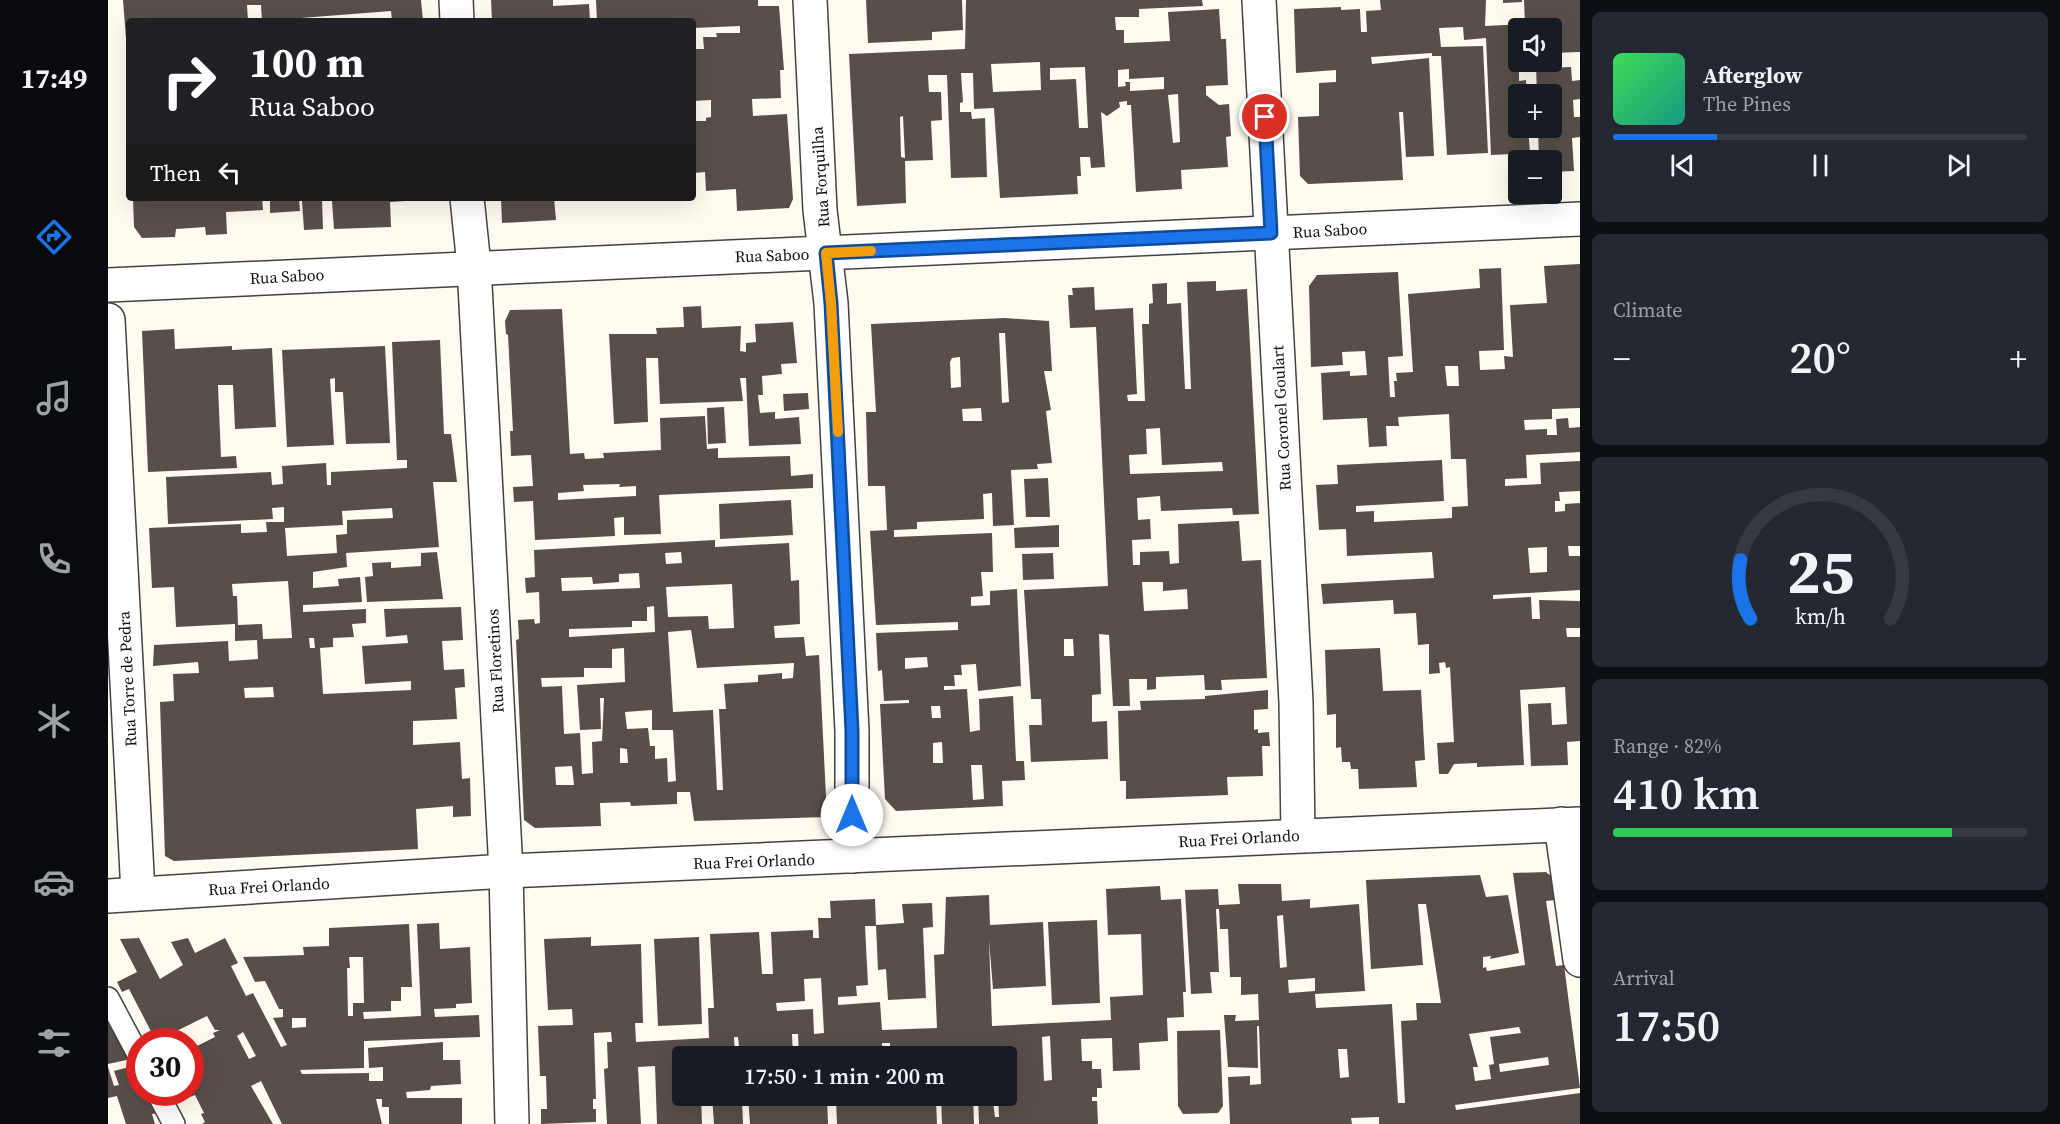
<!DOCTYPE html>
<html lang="en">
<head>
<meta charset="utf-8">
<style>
  :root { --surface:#171b24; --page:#242831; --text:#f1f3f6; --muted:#9ea1a6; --line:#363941; --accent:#1a73e8 }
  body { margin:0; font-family:"Source Serif 4",serif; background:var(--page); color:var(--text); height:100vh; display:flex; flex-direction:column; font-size:22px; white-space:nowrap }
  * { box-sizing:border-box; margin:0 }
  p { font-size:20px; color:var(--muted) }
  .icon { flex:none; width:33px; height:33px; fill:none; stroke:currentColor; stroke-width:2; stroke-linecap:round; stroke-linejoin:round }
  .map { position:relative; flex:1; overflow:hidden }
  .sheet { display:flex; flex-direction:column; gap:12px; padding:12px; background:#0d0f14; width:480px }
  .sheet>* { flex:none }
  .guide { position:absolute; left:18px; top:18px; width:570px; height:183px; border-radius:6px; box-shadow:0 6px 24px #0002; background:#202124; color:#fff; overflow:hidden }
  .controls { position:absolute; left:1400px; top:18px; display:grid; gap:12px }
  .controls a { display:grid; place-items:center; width:54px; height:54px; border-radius:6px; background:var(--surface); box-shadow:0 6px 24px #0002; font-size:30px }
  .speed { position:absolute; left:18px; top:1028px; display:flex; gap:12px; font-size:30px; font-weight:700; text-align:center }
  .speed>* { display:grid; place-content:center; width:78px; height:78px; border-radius:50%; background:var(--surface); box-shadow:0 6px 24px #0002; line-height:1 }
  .speed .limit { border:9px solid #d22; background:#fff; color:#111 }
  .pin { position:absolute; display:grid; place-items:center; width:51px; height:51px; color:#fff; margin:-26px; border:3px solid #fff; border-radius:50%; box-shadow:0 2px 6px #0007 }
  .me { position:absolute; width:66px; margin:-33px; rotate:0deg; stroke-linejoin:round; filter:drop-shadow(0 0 4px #0008) }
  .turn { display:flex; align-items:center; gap:21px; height:126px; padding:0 24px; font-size:27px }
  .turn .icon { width:78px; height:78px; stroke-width:2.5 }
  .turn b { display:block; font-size:42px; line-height:51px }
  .then { display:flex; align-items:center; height:57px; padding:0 24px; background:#0003; gap:12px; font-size:22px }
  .big { font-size:45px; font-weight:600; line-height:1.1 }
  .sheet .card { flex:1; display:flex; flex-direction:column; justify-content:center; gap:9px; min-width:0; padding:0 21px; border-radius:9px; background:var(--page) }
  .sheet .dial { align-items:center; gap:0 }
  .dial svg { height:156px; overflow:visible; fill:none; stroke:var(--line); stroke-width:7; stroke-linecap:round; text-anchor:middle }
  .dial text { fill:var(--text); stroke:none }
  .song { display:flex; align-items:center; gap:18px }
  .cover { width:72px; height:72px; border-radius:9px; background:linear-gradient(135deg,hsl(130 70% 55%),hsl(170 70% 35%)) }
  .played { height:6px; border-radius:3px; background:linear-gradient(90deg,var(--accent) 25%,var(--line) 25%) }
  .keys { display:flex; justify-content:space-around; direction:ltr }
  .heat { display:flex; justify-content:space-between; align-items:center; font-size:33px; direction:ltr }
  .charge { height:9px; border-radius:4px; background:linear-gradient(90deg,#34c759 82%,var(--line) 0) }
  .trip { position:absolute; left:564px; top:1046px; width:345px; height:60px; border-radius:6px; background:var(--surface); box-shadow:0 6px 24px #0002; font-weight:600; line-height:60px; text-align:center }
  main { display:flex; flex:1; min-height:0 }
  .dock { display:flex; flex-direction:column; width:108px; justify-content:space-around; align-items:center; background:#090b0e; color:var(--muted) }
  .dock .icon { width:42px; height:42px }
  .dock .active { color:var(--accent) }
  .dock b { font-size:27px; color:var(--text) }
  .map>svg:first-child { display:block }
  .building { fill:#584e4a; fill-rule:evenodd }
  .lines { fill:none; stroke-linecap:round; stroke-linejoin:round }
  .lane-casing { stroke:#424242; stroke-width:24 }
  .street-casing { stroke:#424242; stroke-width:36 }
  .lane { stroke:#fff; stroke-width:21 }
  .street { stroke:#fff; stroke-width:33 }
  .route-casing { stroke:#114b97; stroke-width:15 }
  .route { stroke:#1a73e8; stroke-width:10 }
  .slow { stroke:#f59e0b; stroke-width:10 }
  .labels { text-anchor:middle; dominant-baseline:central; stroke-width:6; stroke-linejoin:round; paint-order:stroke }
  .street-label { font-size:16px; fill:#0f0f0f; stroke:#fff }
</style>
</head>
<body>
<main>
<nav class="dock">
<b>17:49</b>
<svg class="icon active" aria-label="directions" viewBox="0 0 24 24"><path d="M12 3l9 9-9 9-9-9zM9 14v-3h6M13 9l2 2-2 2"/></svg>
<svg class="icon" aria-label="music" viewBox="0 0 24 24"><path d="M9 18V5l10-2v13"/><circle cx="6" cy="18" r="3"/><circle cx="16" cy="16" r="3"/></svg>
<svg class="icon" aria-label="phone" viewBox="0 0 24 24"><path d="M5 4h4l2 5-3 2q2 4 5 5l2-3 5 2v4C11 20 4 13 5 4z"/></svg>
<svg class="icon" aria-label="climate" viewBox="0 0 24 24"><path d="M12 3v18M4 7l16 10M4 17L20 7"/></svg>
<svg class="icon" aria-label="car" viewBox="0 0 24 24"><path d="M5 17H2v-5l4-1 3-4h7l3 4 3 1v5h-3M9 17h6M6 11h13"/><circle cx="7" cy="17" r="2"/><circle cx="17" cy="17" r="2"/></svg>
<svg class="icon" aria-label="filters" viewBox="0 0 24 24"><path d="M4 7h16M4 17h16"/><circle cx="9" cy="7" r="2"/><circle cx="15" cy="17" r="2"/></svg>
</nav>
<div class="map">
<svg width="1472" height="1124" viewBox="0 0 1472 1124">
  <rect width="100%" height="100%" fill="#fffbf0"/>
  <!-- building -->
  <g class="building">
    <path d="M15,0H313L315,21H284L283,11L154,21L153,5H139L140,21H21V39H18Z"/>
    <path d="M383,0H445V6L481,4L482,21H384Z"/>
    <path d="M488,0H650V6H671L676,70H672L673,98L644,99L645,116L679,114L685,199L681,208L629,211L628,189L598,191L597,172L585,173V121H598V118L603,117V100L585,101V49H596L595,37H609L608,33H632V26L585,28V21H489Z"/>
    <path d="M758,0H854L855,30L824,32V40L760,43Z"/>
    <path d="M858,0H1094L1095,6L1031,9V17H1007L1008,30H1016V43H1019L1062,41L1060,12L1111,9L1113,39H1118L1120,85L1098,86V95L1111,105L1121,104L1123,136L1118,137L1120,167L1073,170L1074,189L1028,192L1023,105H1019V101L1011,102L1012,107L999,116L993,112L997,167L983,168L982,157H972L973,176H969L970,194L892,198L886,108L866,109L865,73H853L855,102L852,103V112H863L864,119L877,118L879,177L843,178L839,75H820L821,92H833L834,120L823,121L825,160L797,161L798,203L749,206L741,54L857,49ZM932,62L933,90L885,92L883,64ZM977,67L980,128H971L968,79L942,80V68ZM1021,69V79L1056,77V89L1022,91V82H1017L1018,86L1010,87V70ZM1070,94L1072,142L1065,143L1060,95ZM795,116L797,158L793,157L792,117Z"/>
    <path d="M1272,0H1378L1377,26L1417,24L1416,0H1472V52L1443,53V28H1410V62H1438V68L1463,67L1464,81L1472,80V99L1465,100L1466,117H1472V137L1464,138L1466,171L1443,172V160H1431L1430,128H1443V94H1429L1428,66L1411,67V81L1418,80L1419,94H1410V128H1420L1422,153L1383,155L1378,38L1356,40L1355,27L1331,28L1333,47L1375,46L1380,153L1339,155L1333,56H1324V53L1263,57L1264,64L1321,58L1326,156L1298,157L1295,112H1291L1295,180L1200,184L1192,176L1190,117L1211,116V83L1228,82V70L1188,73L1186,9L1233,7V10L1252,9L1253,32H1259L1258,11L1273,10Z"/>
    <path d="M1395,0H1414V2L1395,3Z"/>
    <path d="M25,198H154L155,210L118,212L119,234L98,235L97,227L68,229L67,237L34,238L26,227Z"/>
    <path d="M162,198H191L192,211L162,213Z"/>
    <path d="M266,198V200L275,198L313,200L282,202L283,227L226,229L224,201Z"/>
    <path d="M393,198H446L448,220L394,223Z"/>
    <path d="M214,199L215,229L196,230L194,201Z"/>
    <path d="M1472,264V408L1444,409V419L1416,420L1417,430L1439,429V435H1449L1448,419L1460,418L1461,428L1472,427V452L1418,455L1419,478L1397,479V486L1433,484L1432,463L1472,461V491L1451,492L1452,501H1447V512L1457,511V504L1472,503V546H1460L1461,556H1472V590L1385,595V599L1423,597L1424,619H1432L1431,600L1472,601V628H1458L1459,637H1472V741L1459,742L1460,765L1423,766L1420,704L1443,703L1444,725L1459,724L1457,687L1412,690L1416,765L1369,767V763L1346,764L1340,774H1331L1329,743L1346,742L1342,667L1338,668L1337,662L1331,663L1332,673L1321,674V644L1310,645L1308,613L1286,614L1285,600L1215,604L1213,584L1326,578L1324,552L1239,556L1238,529L1211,530L1208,485L1230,484L1229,465L1334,460L1336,501L1248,506V512L1266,511V522L1344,518V507L1360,506L1358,459H1343L1341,414L1290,417L1291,426H1278L1279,446L1261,447L1259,418L1215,420L1213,373L1242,371V376L1259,375L1257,351L1234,352L1235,365L1203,367L1201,286L1209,275L1290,272L1295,356L1280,357L1282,397H1287L1286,381H1289L1288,373L1305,372L1300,294L1372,288L1371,269L1393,268L1396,350L1371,351L1372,370L1397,369L1396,356L1405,357L1402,305L1439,303L1436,266ZM1337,366H1350L1351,386H1339ZM1439,547V572L1422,573L1420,548Z"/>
    <path d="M1108,281V291L1139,289L1151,514L1125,515L1124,508L1053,511L1052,496L1029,498L1030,520L1042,519L1043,539L1024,540L1025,565H1032V552L1061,551L1062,564L1071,563L1070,524L1131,521L1134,561L1153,560L1159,678L1113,680L1114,690H1097L1096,675L1048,677V689L1039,690V679H1021L1022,706H1005L1001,635L991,634L993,694L984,695V722L999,721L1000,759L923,762L921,725H934L933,699H923L916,590L1000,586L988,327L962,328L960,295H965L964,288L986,287L987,310L1025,308L1029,394L1019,395L1020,401H1037L1034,324H1041V304L1045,303L1044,284L1059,283V304L1073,303L1077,389H1083L1079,282ZM1052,428L1054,465L1114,462L1115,471L1022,474L1021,455L1039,454L1038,429ZM1034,582H1055V591L1079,589L1080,609L1036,611ZM956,639H965L966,656H956Z"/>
    <path d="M593,306L594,328L633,326L632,351L638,352V343L648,342L647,324L685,322L689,363L673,364L674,374L654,376L655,395H650L652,413L667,412V419L691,417L693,444L641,446L638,378H632L635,401L552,404L550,358H538L540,422L506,424L501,334H549L548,328L576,327L575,307Z"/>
    <path d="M454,309L462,454L476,453L477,459L496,458L495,453L553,450L552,418L597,416L599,449L610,448V458L682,456L683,476L705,474V488L551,495L553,534L516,535V517L506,518L507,536L427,540L425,501L406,502L405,487L425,486L423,455L403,456L402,431H405L400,335L398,334L397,321L402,310ZM512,484L511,487L528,486V496L450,500V493L476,491L475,485Z"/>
    <path d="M897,318L941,321L944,371H936L943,410L938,411L944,463L929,464L930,469L903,470L906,525L885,526L884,493L875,494L876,519L809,522V529L786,530V537L884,533L885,572H873L875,596L863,597V606L882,605V591L909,589L913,686L870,691L868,664L853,665L854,675H846L847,686H836V690L859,689L862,732L872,730L871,699L905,696L908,761H916L917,780L894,781L895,806L788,811L777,799L772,704L801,703V700L776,701L774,670L770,671L768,633L850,630V622L768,625L762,531L779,530L777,486H760L758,412H768L763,324ZM891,333H897L901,402L894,403ZM852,357L853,387L843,388L842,362L844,358ZM873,408L874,421H855L854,409ZM819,657L820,667L797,669V658ZM823,706H832L833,718H824ZM834,742L835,763H825V743ZM863,765H874L876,799L865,800Z"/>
    <path d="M66,329L67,349L124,346V350L164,348L168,427L127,429L125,385H110L113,457L128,456L129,468L40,472L34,331Z"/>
    <path d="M332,340L336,434H343L349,482H325L331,547L238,553L239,567L205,572V588L231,586L230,579L252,577L254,602L195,605V612L258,609V623L244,624L246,637L225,638V647L212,648L215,694L303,690V681L257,684L254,646L300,643L299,635L278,637L276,609L353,607L355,640L334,641L336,670L356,669L357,687L347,688L349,719L305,721V745L352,742L354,779L362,778L363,816L345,817V806L308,809L310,849L66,861L57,856L52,702L66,701L65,674L91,673L90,662L45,666L46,645L120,641L121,661L150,659L149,640L127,641V624L68,627L66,587L44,588L41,528L133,524V533L159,532L158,522H176V507L164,508L165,519L60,524L58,477L163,472L164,485L175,484L174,466L218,463L219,485H223V472L299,468V460H289L284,342ZM284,508L285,518L239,520V534L228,535L229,553L179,556L177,528L235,525L234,511ZM180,581L184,638L155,639L154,624L130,625L129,596H125L124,584ZM201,638H206L207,648H202ZM165,687L166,697L137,698L136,688Z"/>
    <path d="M277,346L282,443L238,444L235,392H227V378L222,379L226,445L179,447L174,350Z"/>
    <path d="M700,393L701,409L676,411L675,394Z"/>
    <path d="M616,407L618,443L600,444L599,408Z"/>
    <path d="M940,478L942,517H918L916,479Z"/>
    <path d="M683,500L685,535L612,539L611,504Z"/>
    <path d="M951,525V547L907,548L906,528Z"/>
    <path d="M607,540V547L681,543L683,581L691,580L692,624L666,626L667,638L696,637L698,656L711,655L719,817L586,821L582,792H569V804L523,806L522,802L492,803L493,826L427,828L416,820L408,640L411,639L410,620L426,619L427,624L432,623L431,592L418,593L417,578L427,577L426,550ZM573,552L574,563L558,564L557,553ZM531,573L532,588L454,591L453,578L484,577L485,584L511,582V574ZM624,584L626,628L601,629L600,616L560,617L558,587ZM546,606L547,632L461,637V629L524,627V621H539V607ZM583,630L589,668L686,663L685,678L674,679V673L650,675V682L616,684L618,709H611L615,790H609L605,710L565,712L560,632ZM516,648L517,682L469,685L472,730L493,729L492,698H496L494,741L484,742L485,773L474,774L472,733L456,734L454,686L434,687L433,678L476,677V668H504V649ZM544,710V730H565L568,781L560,782L559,758L547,759V746H542L540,728L519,729L517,712ZM512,748L519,749L520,763H512ZM464,766L466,785H448L447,767Z"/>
    <path d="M329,552L335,599L259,602L257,577L265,576L264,563L283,562V568L313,566V553Z"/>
    <path d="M945,553L946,579L915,580L914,554Z"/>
    <path d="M1272,648L1275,691L1313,690L1317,760L1307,761L1309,787L1251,789L1250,769H1243L1242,762H1234L1233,747L1228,748V714L1219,715L1217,650Z"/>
    <path d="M1160,690V709L1146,710V730L1150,729V733L1161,732L1162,746H1154L1155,776L1119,777L1120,795L1018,799V781H1012L1010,711L1033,710L1032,701L1097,699V696Z"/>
    <path d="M1438,872L1444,877L1447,900L1438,901L1448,966L1456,965L1472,1088L1347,1105L1348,1110L1472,1093V1124H1271V1117L1243,1118L1244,1124H1122L1120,1077L1142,1076V1085L1153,1084L1151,1026H1149L1150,1068L1120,1067L1116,1015H1128L1127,1021L1151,1020L1150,994L1133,995V977H1122L1120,929H1112L1111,909H1108L1111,972H1102L1104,993L1083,994L1077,890L1110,889L1111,905L1132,904L1130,884H1173L1174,901L1202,899V908L1251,904L1257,991L1207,994L1208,1008L1284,1004L1290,1103H1297L1293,1021L1309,1020L1308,1003H1333L1318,904H1310L1315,965L1263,969L1258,880L1372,875L1378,897L1400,895L1411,953L1382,959L1383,956L1375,957V968L1378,967L1379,971L1417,965L1405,873ZM1175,915L1179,967L1172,968L1169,916ZM1207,978V991L1181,993L1180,980ZM1411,1027L1413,1033L1382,1037L1386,1064L1381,1065L1383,1079L1367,1081L1365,1067H1370L1361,1034ZM1230,1049H1239L1241,1077L1232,1078ZM1440,1057L1441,1065L1392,1072L1391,1064Z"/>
    <path d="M1052,886L1053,900L1073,899L1078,992H1075L1076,1017L1059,1018L1060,1041L1031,1043L1032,1070L1005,1071L1004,1038L973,1039L974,1061H984V1069H993L994,1088H989V1097H984V1101H989L990,1124H871L870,1095H884L887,1117H891L890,1095H898V1056H782V1043H774L775,1056H691L690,1034H684L685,1056H632L630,1037H626L627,1056H574V1095H593L594,1124H549L547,1066L530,1067L533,1124H499L496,1069L500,1068L499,1042H504L503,1032L486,1033L488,1099H485V1109H488V1122L433,1124V1109H439L438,1076H432L430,1026L465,1025L464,1009L440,1010L436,939L483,937V946L533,944L535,1023H527L528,1042L601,1038L600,1008H606L602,934L651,932L654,974H665L663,932L705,930V938H711L710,918H723L722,901L767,899L768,926H757L760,985L748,986L749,996L730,997V1005L772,1002L774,1030L829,1028L826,955L836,954L838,897L881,895L882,925L935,922L938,986L885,989L881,940L884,1026L1003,1020L1002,997L1035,995L1033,934L1000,935L998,889ZM713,978L716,1033L706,1034L705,1009L669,1011L668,1003L697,1001L696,979ZM942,1036L944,1080L936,1081L934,1037Z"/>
    <path d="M824,903L825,927L815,928L818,998L780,1000L778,969L770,970L768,925L796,923L794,904Z"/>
    <path d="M989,920L992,1003L944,1005L940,922Z"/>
    <path d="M331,923L332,949L362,947L364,1003L348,1004V1008L326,1009L327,1017L371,1015L372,1037L256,1041V1068L192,1070L194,1074L261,1073V1081H275V1067L261,1068L260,1048L335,1042V1060H352L353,1084L323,1086L322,1090L298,1092L299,1098H354V1124H281V1107H274V1099H268L274,1124H174L153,1081L143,1086L165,1124H94L97,1122L93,1114L96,1113L87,1095L70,1102L65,1092H82V1040L87,1047L107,1037L105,1033L112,1030H107L99,1016L48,1041L21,989L14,992L9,982L29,972L12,939L31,938L52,979L75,965L63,942L80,938L87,953L117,938L130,963L123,966L138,996L145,993L173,1047L179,1045L165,1018L175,1017V1009H171L157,981L147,982L135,957L196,955L195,947L221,946V928L301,924L304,987H293V1001H283V1011L255,1012L256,1019L313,1016L309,924ZM241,957H255L256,1003H245V1016H240L239,968H242ZM184,1018H198V1027L184,1028ZM135,1032L148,1056L141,1059L129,1036Z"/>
    <path d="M591,937L594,1024L550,1026L546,939Z"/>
    <path d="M0,1014L23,1059L0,1064Z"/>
    <path d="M1112,1030L1115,1106L1110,1113L1075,1114L1070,1106L1069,1031Z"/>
    <path d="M0,1067L6,1086L11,1085L6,1071L21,1067L25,1079L32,1077V1092H39L50,1113L44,1114L47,1124H18L9,1096L0,1098Z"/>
    <path d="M604,1095H629V1101L634,1100L635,1124H606Z"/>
    <path d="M640,1095H776L777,1102L828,1100L829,1124H729L728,1099H719L720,1124H642Z"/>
    <path d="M784,1095H804V1097L785,1098Z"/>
    <path d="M833,1095H865L866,1124H834Z"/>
  </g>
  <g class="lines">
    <!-- lane casing -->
    <g class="lane-casing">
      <g id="lane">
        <path d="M0,998L32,1058"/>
        <path d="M49,1092L66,1124"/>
      </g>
    </g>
    <!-- street casing -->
    <g class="street-casing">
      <g id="street">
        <path d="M348,0L349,21"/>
        <path d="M702,0L712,210L723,303L744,731V856"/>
        <path d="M1151,0L1188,702L1190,835"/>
        <path d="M359,198L366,266L398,871L404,1124"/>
        <path d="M0,285L1472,219"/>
        <path d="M0,320L30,893"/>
        <path d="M1453,824L1472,960"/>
        <path d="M0,896L398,871L1472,824"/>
      </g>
    </g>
    <!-- lane -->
    <use href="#lane" class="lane"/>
    <!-- street -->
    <use href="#street" class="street"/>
  </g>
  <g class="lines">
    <!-- route casing -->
    <g class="route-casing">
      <path id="route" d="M744,815V731L723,303L718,253L1163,233L1157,117"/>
    </g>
    <!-- route -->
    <use href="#route" class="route"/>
    <!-- slow -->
    <path class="slow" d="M730,432L723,303L718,253L763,251"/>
  </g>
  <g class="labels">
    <!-- street labels -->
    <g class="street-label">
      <text transform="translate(712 177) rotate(-94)">Rua Forquilha</text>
      <text transform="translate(1222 230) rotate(-3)">Rua Saboo</text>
      <text transform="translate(664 255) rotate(-2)">Rua Saboo</text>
      <text transform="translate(179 276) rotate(-3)">Rua Saboo</text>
      <text transform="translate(1173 418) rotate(-93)">Rua Coronel Goulart</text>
      <text transform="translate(387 661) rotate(-93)">Rua Floretinos</text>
      <text transform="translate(19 679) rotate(-93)">Rua Torre de Pedra</text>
      <text transform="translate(1131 838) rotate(-3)">Rua Frei Orlando</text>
      <text transform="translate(646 861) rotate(-2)">Rua Frei Orlando</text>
      <text transform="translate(161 886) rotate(-3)">Rua Frei Orlando</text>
    </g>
  </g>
</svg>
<div class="controls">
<a><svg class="icon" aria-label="sound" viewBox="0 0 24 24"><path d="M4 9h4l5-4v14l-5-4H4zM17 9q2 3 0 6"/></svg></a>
<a>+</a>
<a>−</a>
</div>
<div class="speed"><div class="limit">30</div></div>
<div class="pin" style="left:1157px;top:117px;background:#d93025"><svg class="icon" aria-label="arrive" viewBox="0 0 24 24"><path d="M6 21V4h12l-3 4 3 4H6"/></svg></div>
<svg class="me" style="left:744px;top:815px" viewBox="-20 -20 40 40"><circle r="19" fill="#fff"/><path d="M0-13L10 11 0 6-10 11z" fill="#1a73e8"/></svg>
<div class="trip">17:50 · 1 min · 200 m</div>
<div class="guide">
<div class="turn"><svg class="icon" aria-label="right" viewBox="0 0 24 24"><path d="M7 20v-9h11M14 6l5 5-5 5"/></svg><div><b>100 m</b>Rua Saboo</div></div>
<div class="then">Then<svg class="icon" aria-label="left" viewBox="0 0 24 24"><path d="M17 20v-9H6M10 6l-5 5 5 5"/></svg></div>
</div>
</div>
<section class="sheet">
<div class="card">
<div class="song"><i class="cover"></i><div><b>Afterglow</b><p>The Pines</p></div></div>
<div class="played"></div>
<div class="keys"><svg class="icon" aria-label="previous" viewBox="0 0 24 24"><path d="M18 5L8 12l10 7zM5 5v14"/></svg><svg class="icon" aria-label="pause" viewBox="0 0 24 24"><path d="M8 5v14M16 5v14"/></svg><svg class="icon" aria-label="next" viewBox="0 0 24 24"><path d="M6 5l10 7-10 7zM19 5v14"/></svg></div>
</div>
<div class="card"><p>Climate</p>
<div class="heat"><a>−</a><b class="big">20°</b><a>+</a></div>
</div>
<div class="card dial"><svg viewBox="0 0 100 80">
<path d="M14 69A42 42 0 1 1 86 69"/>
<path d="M14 69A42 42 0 0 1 9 39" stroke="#1a73e8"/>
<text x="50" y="56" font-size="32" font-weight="700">25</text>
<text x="50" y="72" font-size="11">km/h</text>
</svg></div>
<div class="card"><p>Range · 82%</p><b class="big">410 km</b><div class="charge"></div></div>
<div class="card"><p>Arrival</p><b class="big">17:50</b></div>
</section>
</main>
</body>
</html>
